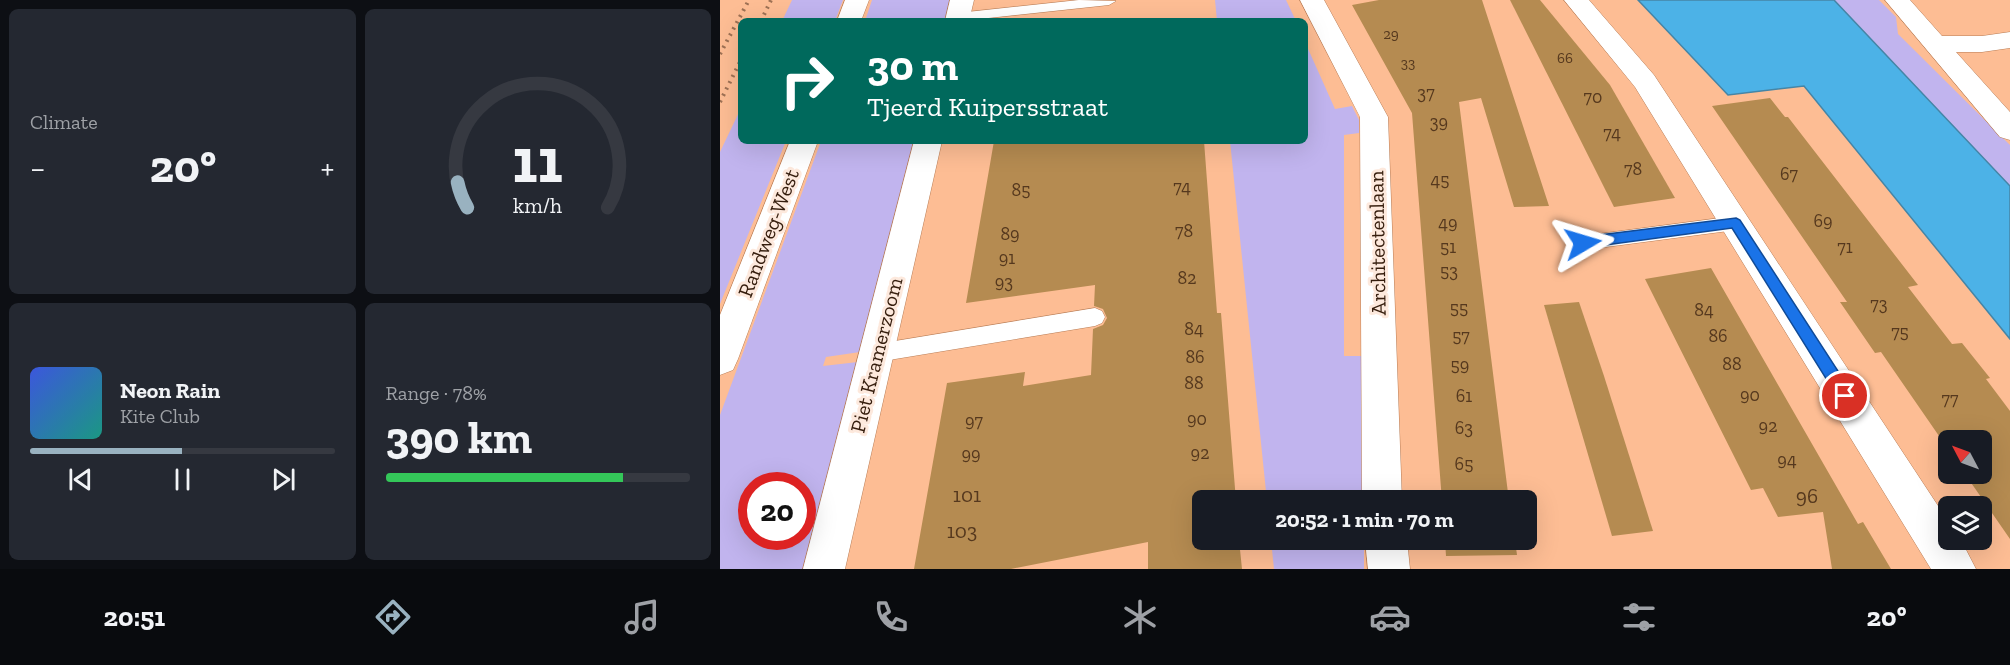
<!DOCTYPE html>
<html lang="en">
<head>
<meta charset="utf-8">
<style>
  :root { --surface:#171b24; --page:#242831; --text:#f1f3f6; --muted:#9ea1a6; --line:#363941; --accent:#99b2c0 }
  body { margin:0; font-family:"Zilla Slab",serif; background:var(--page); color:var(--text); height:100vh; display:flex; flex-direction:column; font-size:22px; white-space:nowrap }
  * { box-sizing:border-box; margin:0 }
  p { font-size:20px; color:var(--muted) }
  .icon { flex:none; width:33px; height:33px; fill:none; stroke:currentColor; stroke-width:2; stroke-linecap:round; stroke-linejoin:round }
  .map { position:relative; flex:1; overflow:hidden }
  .panel { display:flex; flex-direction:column; gap:9px; padding:9px; background:#0d0f14; width:720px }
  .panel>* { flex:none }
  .hud { position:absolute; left:18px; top:18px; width:570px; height:126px; border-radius:9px; box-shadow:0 6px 24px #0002; background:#00695c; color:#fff; overflow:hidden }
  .needle { width:39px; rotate:311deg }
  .buttons { position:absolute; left:1218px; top:430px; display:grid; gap:12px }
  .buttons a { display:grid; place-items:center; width:54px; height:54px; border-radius:9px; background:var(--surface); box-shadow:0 6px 24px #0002; font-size:30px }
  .speed { position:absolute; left:18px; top:472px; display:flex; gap:12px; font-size:30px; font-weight:700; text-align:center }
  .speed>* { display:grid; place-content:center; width:78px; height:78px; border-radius:50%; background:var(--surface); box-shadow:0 6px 24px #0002; line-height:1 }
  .speed .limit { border:9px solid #d22; background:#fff; color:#111 }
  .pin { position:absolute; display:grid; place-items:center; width:51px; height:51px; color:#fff; margin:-26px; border:3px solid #fff; border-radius:50%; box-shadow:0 2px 6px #0007 }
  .me { position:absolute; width:66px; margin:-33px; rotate:83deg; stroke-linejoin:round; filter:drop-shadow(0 0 4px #0008) }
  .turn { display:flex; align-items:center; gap:21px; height:126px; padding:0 30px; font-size:27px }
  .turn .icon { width:78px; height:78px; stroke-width:2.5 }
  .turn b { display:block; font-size:42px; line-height:51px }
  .big { font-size:45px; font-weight:700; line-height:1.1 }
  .panel .tile { flex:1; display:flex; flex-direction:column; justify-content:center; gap:9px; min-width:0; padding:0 21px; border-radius:9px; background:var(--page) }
  .panel .dial { align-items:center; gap:0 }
  .dial svg { height:156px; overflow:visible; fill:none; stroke:var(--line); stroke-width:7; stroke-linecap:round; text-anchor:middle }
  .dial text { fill:var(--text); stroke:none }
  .song { display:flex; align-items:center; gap:18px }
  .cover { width:72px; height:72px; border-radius:9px; background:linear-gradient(135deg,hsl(230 70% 55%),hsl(170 70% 35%)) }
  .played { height:6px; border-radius:3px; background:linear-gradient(90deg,var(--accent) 50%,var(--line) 50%) }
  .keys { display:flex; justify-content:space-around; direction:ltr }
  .heat { display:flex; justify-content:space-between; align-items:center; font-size:33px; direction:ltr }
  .charge { height:9px; border-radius:4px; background:linear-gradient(90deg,#34c759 78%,var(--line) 0) }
  .panel .tiles { flex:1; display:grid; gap:9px; grid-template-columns:repeat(2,1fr) }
  .trip { position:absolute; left:472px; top:490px; width:345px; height:60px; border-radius:9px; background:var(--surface); box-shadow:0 6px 24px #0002; font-weight:700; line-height:60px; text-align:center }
  .tab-bar { display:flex; height:96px; justify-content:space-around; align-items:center; background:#090b0e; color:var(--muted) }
  .tab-bar .icon { width:42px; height:42px }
  .tab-bar .on { color:var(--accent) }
  .tab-bar b { font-size:27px; color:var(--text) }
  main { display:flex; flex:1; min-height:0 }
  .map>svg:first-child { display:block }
  .green { fill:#c1b4ee; fill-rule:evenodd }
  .water { fill:#4cb2e7; stroke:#4585a6; stroke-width:1.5 }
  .building { fill:#b58b51 }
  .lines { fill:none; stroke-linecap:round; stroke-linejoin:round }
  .service-casing { stroke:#b87d56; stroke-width:1 }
  .minor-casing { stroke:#b87d56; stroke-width:1 }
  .secondary-casing { stroke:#b87d56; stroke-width:1 }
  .service { fill:#fff; fill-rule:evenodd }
  .minor { fill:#fff; fill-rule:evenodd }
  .secondary { fill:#fff; fill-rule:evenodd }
  .rail { stroke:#9e7154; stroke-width:4; stroke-dasharray:2 5; stroke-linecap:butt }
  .route { fill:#1a73e8; stroke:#114b97; stroke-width:1.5 }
  .labels { text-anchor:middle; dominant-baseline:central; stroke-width:6; stroke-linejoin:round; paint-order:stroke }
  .far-number-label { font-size:15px; fill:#55381e }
  .number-label { font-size:18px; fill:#55381e }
  .street-label { font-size:21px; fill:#351d0d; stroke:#fde9dd }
  .near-number-label { font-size:21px; fill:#55381e }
</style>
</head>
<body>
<main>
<section class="panel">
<div class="tiles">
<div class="tile"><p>Climate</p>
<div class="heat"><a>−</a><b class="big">20°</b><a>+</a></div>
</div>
<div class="tile dial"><svg viewBox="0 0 100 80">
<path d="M14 69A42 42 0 1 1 86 69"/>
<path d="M14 69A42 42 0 0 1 9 56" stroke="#99b2c0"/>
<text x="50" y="56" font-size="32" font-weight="700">11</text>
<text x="50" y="72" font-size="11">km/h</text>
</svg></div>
<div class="tile">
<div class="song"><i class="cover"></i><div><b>Neon Rain</b><p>Kite Club</p></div></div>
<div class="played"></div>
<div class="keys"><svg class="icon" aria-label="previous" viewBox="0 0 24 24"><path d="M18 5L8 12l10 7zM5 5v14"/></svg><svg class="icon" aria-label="pause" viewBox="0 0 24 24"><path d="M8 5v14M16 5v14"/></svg><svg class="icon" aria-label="next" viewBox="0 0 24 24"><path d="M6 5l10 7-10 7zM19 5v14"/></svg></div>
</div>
<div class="tile"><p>Range · 78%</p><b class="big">390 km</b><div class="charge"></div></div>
</div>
</section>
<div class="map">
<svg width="1290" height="569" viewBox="0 0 1290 569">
  <rect width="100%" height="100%" fill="#fdbd94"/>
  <!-- green -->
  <g class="green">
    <path d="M72,0H123L115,21H62Z"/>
    <path d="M152,0H231L225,21H145Z"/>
    <path d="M495,0H566L576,21H497Z"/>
    <path d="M1114,0H1159L1176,17L1178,34L1290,145V186Z"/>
    <path d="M585,42L615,109L632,106L639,120V133L624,135V356H643L644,501H547L510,141H585Z"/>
    <path d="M21,108V141H66L0,304V152Z"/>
    <path d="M101,141H194L140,352L106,357L103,366L138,362L85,569H0V415ZM32,486H82V537H32Z"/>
    <path d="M551,540H644V569H554Z"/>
  </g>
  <!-- water -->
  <path class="water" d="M918,0H1114L1290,186V339L1084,86L1008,95Z"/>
  <!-- building -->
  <g class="building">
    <path d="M659,0H762L829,206L794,207L761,98L739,102L789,501H722L692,113L632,5Z"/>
    <path d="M790,0H820L890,85L955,198L894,207Z"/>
    <path d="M1050,98L1065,117H1068L1198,285L1188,287L1232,344L1242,343L1270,378L1266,379L1290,411V539L1245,474H1262V441H1228V449L1161,352L1155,353L1120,302H1127L992,106Z"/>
    <path d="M274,141H484L497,313H501L516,501H483V540H519L522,569H428V542L291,569H194L227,383L305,372L303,386L371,375L373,329L383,325L387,318L383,309L374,306L375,285L246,303Z"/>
    <path d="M991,268L1138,524L1143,522L1171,569H1112L1103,512L1058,517L1043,488L1031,490L925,279Z"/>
    <path d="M859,302L884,376L933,531L892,536L824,305Z"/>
    <path d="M725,540H795L797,555L726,556Z"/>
  </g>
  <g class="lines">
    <!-- service casing -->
    <g class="service-casing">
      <g id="service">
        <path d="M359,0L396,1L389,5L241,21L233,20L231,17L238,13Z"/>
        <path d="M1016,216L1022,218L1025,223L1022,228L1016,230L863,250L856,248L854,243L856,238L863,236Z"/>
        <path d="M375,308L382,311L385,317L382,323L375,326L157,362L150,359L147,353L150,347L157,344Z"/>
      </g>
    </g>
    <!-- minor casing -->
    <g class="minor-casing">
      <g id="minor">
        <path d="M230,0H254L249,21H225Z"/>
        <path d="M580,0H604L668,117L682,501H642L640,117Z"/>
        <path d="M844,0H869L934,75L1228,521V540H1241L1256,569H1211L915,87Z"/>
        <path d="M1165,0H1190L1222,36H1262L1290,32V48L1262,52H1236L1290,112V140L1280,137Z"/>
        <path d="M194,141H222L125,569H83Z"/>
        <path d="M645,540H687L690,569H648Z"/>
      </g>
    </g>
    <!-- secondary casing -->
    <g class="secondary-casing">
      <g id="secondary">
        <path d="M125,0H149L141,21H117Z"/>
        <path d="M70,141H98L18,359L13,370L0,375V315Z"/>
      </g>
    </g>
    <!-- service -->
    <use href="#service" class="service"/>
    <!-- minor -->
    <use href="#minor" class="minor"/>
    <!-- secondary -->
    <use href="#secondary" class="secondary"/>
    <!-- rail -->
    <g class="rail">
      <path d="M41,21L51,0"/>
      <path d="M0,54L29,0"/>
      <path d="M0,102L21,60"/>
    </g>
  </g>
  <!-- route -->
  <path class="route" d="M1016,218L1020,220L1131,391L1133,396L1131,401L1125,403L1120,401L1012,228L863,248L856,243L863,237Z"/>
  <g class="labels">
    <!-- far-number labels -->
    <g class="far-number-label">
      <text x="671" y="34">29</text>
      <text x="845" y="58">66</text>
      <text x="688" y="63">33</text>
    </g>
    <!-- number labels -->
    <g class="number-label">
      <text x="706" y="93">37</text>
      <text x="873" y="97">70</text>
      <text x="719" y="122">39</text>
      <text x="892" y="133">74</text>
      <text x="913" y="169">78</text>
      <text x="1069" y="174">67</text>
      <text x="720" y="180">45</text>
      <text x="462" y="187">74</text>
      <text x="301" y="190">85</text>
      <text x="1103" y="221">69</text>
      <text x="728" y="223">49</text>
      <text x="464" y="231">78</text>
      <text x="290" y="234">89</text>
      <text x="728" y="247">51</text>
      <text x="1125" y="247">71</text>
      <text x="287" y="258">91</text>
      <text x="729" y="271">53</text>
      <text x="467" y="278">82</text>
      <text x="284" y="282">93</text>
      <text x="1159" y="304">73</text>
      <text x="739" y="308">55</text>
      <text x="984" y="310">84</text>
      <text x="474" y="329">84</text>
      <text x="1180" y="332">75</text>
      <text x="741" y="336">57</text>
      <text x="998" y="336">86</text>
      <text x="475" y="357">86</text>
      <text x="1012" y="364">88</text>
      <text x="740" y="365">59</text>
      <text x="474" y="383">88</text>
      <text x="1030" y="395">90</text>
      <text x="744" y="396">61</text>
      <text x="1230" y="399">77</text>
      <text x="477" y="419">90</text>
      <text x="254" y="421">97</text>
      <text x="1048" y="426">92</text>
      <text x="744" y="428">63</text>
      <text x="480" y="453">92</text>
      <text x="251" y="454">99</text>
      <text x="1067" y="460">94</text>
      <text x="744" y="464">65</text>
    </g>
    <!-- street labels -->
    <g class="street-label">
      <text transform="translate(48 233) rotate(-69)">Randweg-West</text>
      <text transform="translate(657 243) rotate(-91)">Architectenlaan</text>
      <text transform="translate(156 355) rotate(-76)">Piet Kramerzoom</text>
    </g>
    <!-- near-number labels -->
    <g class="near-number-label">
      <text x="247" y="494">101</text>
      <text x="1087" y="495">96</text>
      <text x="242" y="530">103</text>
    </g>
  </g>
</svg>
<div class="buttons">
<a><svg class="needle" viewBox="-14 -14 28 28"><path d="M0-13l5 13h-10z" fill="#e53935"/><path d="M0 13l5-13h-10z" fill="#9ea1a6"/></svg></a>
<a><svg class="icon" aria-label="layers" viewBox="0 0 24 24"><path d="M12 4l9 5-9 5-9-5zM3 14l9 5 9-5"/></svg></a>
</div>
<div class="speed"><div class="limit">20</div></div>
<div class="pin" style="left:1125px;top:396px;background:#d93025"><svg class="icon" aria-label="arrive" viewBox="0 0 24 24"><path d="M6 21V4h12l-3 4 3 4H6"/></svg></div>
<svg class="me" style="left:863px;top:243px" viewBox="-20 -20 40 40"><path d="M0-17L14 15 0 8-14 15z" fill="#1a73e8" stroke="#fff" stroke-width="4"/></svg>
<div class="trip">20:52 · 1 min · 70 m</div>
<div class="hud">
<div class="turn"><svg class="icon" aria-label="right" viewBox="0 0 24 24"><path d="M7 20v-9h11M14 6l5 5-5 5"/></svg><div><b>30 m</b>Tjeerd Kuipersstraat</div></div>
</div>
</div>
</main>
<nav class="tab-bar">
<b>20:51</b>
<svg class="icon on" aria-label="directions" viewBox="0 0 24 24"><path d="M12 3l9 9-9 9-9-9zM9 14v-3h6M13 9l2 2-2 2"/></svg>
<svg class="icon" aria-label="music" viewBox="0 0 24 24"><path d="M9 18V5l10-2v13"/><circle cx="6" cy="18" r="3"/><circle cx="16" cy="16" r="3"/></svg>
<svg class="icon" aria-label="phone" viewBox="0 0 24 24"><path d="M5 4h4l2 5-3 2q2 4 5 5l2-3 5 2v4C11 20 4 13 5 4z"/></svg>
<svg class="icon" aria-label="climate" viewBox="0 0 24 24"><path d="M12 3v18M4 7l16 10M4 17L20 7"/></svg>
<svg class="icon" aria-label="car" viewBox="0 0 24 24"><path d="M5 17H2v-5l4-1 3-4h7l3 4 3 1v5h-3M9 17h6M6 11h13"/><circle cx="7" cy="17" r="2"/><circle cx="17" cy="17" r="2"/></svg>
<svg class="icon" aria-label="filters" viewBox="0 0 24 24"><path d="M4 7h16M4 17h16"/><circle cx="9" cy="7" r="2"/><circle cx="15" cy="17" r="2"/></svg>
<b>20°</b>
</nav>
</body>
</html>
